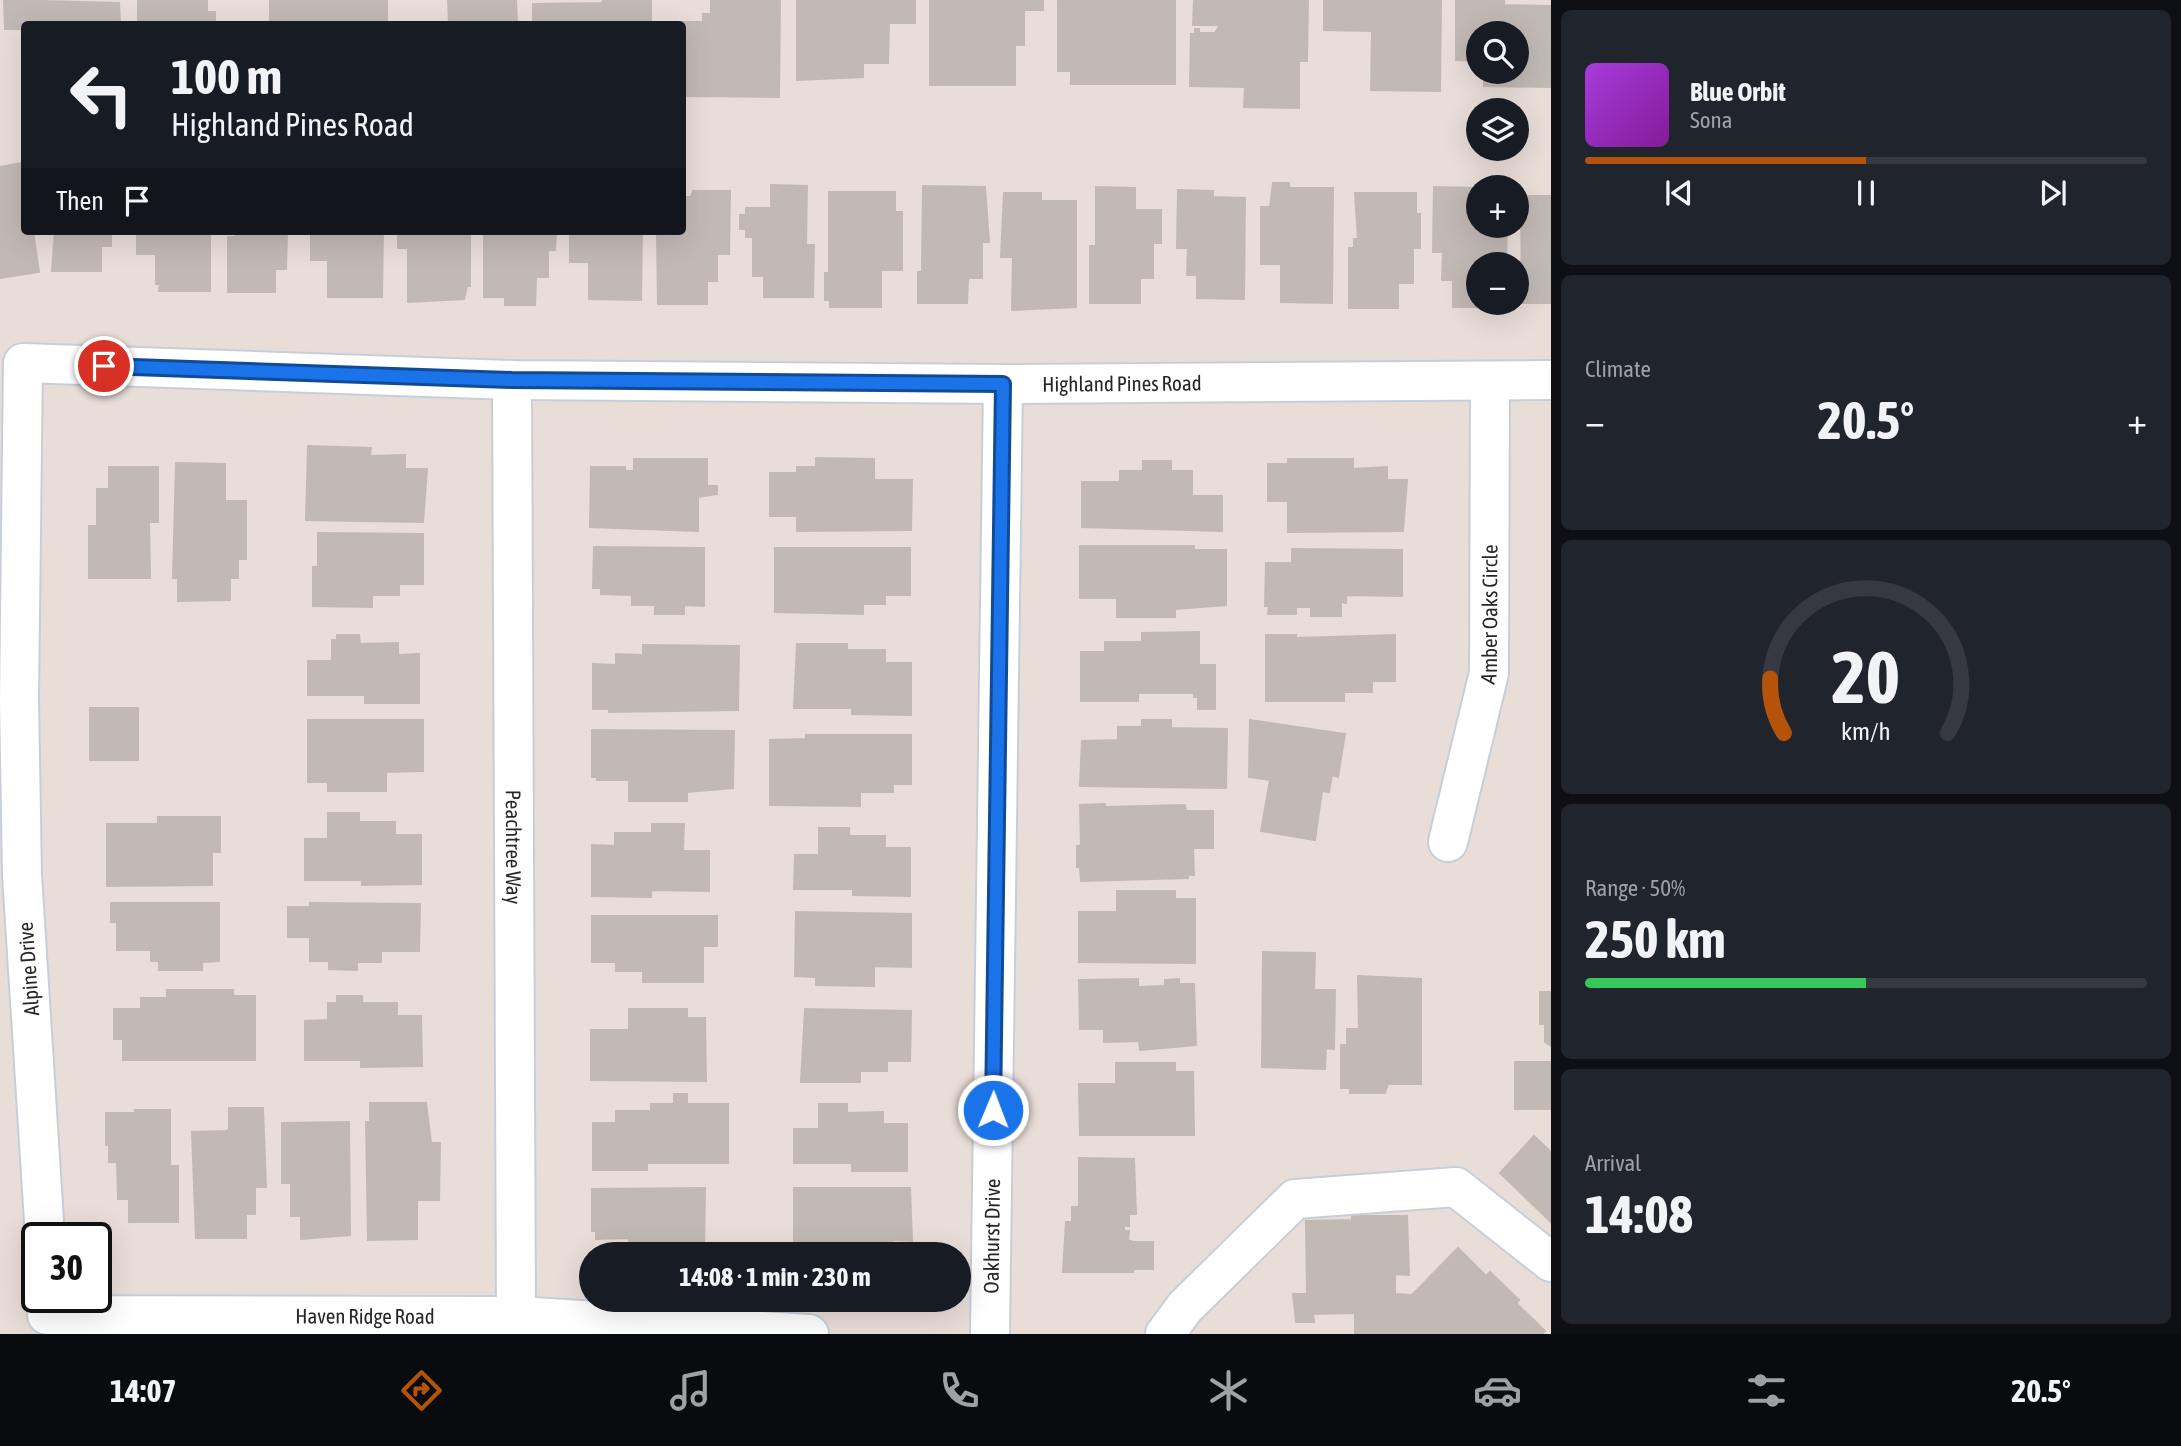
<!DOCTYPE html>
<html lang="en">
<head>
<meta charset="utf-8">
<style>
  :root { --surface:#171b24; --page:#20242c; --text:#f1f3f6; --muted:#9ea1a6; --line:#363941; --accent:#b45309 }
  body { margin:0; font-family:"Asap Condensed",sans-serif; background:var(--page); color:var(--text); height:100vh; display:flex; flex-direction:column; font-size:26px; white-space:nowrap }
  * { box-sizing:border-box; margin:0 }
  p { font-size:23px; color:var(--muted) }
  .icon { flex:none; width:38px; height:38px; fill:none; stroke:currentColor; stroke-width:2; stroke-linecap:round; stroke-linejoin:round }
  .map { position:relative; flex:1; overflow:hidden }
  .panel { display:flex; flex-direction:column; gap:10px; padding:10px; background:#0d0f14; width:630px }
  .panel>* { flex:none }
  .guide { position:absolute; left:21px; top:21px; width:665px; height:214px; border-radius:7px; box-shadow:0 7px 28px #0002; background:#171b24; color:var(--text); overflow:hidden }
  .buttons { position:absolute; left:1466px; top:21px; display:grid; gap:14px }
  .buttons a { display:grid; place-items:center; width:63px; height:63px; border-radius:50%; background:var(--surface); box-shadow:0 7px 28px #0002; font-size:35px }
  .speed { position:absolute; left:21px; top:1222px; display:flex; gap:14px; font-size:35px; font-weight:700; text-align:center }
  .speed>* { display:grid; place-content:center; width:91px; height:91px; border-radius:50%; background:var(--surface); box-shadow:0 7px 28px #0002; line-height:1 }
  .speed .limit { border:4px solid #111; border-radius:10px; background:#fff; color:#111 }
  .pin { position:absolute; display:grid; place-items:center; width:60px; height:60px; color:#fff; margin:-30px; border:4px solid #fff; border-radius:50%; box-shadow:0 2px 7px #0007 }
  .me { position:absolute; width:77px; margin:-38px; rotate:1deg; stroke-linejoin:round; filter:drop-shadow(0 0 5px #0008) }
  .turn { display:flex; align-items:center; gap:24px; height:147px; padding:0 35px; font-size:32px }
  .turn .icon { width:91px; height:91px; stroke-width:2.5 }
  .turn b { display:block; font-size:49px; line-height:60px }
  .then { display:flex; align-items:center; height:66px; padding:0 35px; background:#0003; gap:14px; font-size:26px }
  .big { font-size:52px; font-weight:700; line-height:1.1 }
  .panel .card { flex:1; display:flex; flex-direction:column; justify-content:center; gap:10px; min-width:0; padding:0 24px; border-radius:10px; background:var(--page) }
  .panel .dial { align-items:center; gap:0 }
  .dial svg { height:182px; overflow:visible; fill:none; stroke:var(--line); stroke-width:7; stroke-linecap:round; text-anchor:middle }
  .dial text { fill:var(--text); stroke:none }
  .song { display:flex; align-items:center; gap:21px }
  .cover { width:84px; height:84px; border-radius:10px; background:linear-gradient(135deg,hsl(280 70% 55%),hsl(290 70% 35%)) }
  .played { height:7px; border-radius:4px; background:linear-gradient(90deg,var(--accent) 50%,var(--line) 50%) }
  .keys { display:flex; justify-content:space-around; direction:ltr }
  .heat { display:flex; justify-content:space-between; align-items:center; font-size:38px; direction:ltr }
  .charge { height:10px; border-radius:5px; background:linear-gradient(90deg,#34c759 50%,var(--line) 0) }
  .trip { position:absolute; left:579px; top:1242px; width:392px; height:70px; border-radius:35px; background:var(--surface); box-shadow:0 7px 28px #0002; font-weight:700; line-height:70px; text-align:center }
  .tab-bar { display:flex; height:112px; justify-content:space-around; align-items:center; background:#090b0e; color:var(--muted) }
  .tab-bar .icon { width:49px; height:49px }
  .tab-bar .on { color:var(--accent) }
  .tab-bar b { font-size:32px; color:var(--text) }
  main { display:flex; flex:1; min-height:0 }
  .map>svg:first-child { display:block }
  .building { fill:#c1b9b4; stroke:#c4b8b2; stroke-width:2 }
  .lines { fill:none; stroke-linecap:round; stroke-linejoin:round }
  .minor-casing { stroke:#c6cfd9; stroke-width:42 }
  .minor { stroke:#fff; stroke-width:38 }
  .route-casing { stroke:#114b97; stroke-width:18 }
  .route { stroke:#1a73e8; stroke-width:12 }
  .labels { text-anchor:middle; dominant-baseline:central; stroke-width:7; stroke-linejoin:round; paint-order:stroke }
  .street-label { font-size:21px; fill:#272727; stroke:#fff }
</style>
</head>
<body>
<main>
<div class="map">
<svg width="1551" height="1334" viewBox="0 0 1551 1334">
  <rect width="100%" height="100%" fill="#e9ddd8"/>
  <!-- building -->
  <g class="building">
    <path d="M4,0L119,3L120,24H24V29H5Z"/>
    <path d="M138,0H207V12H215V22L254,24H138Z"/>
    <rect x="270" y="0" width="117" height="24"/>
    <path d="M448,0H516L517,24H438H449Z"/>
    <path d="M603,0H651V24H533V4L603,3Z"/>
    <path d="M711,0H780L779,97L682,96V24L665,22H703V14H711Z"/>
    <path d="M797,0H915V23H889L888,63H863V77L797,80Z"/>
    <path d="M930,0H1043V10H1024V45H1015V85H930Z"/>
    <path d="M1058,0L1175,1V84H1071V71H1058Z"/>
    <path d="M1194,0H1308L1307,61H1299V108L1244,107L1245,87L1190,86L1191,34H1195V29H1199V33H1215L1220,25H1193Z"/>
    <path d="M1324,0H1441L1440,91L1371,90L1372,31L1324,30Z"/>
    <path d="M1456,0H1504V5L1551,6V87L1484,86V72H1517V33H1479V61L1456,60Z"/>
    <path d="M22,163L24,231H33L39,272L0,278V167Z"/>
    <path d="M1273,183H1289V188H1333L1332,303L1281,302V264H1261V207H1270Z"/>
    <path d="M771,185L807,186L806,245H814L813,297H764V276H753V237H746V229H740V215H746V208H771Z"/>
    <path d="M923,186L985,187L989,242H982V278H968L967,303H918V272H922Z"/>
    <path d="M1096,187L1135,188V210H1161V243H1153V278H1140V303H1090V246H1096Z"/>
    <path d="M1434,187L1479,188V226H1507L1506,264H1479V303H1484V307H1453V280H1442L1443,252H1433Z"/>
    <path d="M1178,190L1213,191V197L1245,198L1244,299L1197,298V275H1187L1188,248H1177Z"/>
    <path d="M693,191H730L729,254H717V281H707V304H658L657,231H682V197H691Z"/>
    <path d="M829,192H895V212H902V270H881V307H830V300H825V273H829Z"/>
    <path d="M1004,193H1041V201H1076V307L1012,310L1013,257H1001Z"/>
    <path d="M1355,193H1416V214H1420V248H1413V283H1398V308H1349V248H1354V239H1358Z"/>
    <path d="M1521,196H1551V303H1522Z"/>
    <path d="M55,231H111V246H101V271H52Z"/>
    <path d="M137,231H210V291H159L160,284H156V254H137Z"/>
    <path d="M235,231H295L287,233L286,269H275V292H228V237H235Z"/>
    <path d="M311,231H383L382,297H328V260H311Z"/>
    <path d="M398,231H470V286H467L464,299L408,302V248H398Z"/>
    <path d="M484,231H556L555,250H548V277H536L535,305H505V297H484Z"/>
    <path d="M570,231H642L641,300L589,299V262H570Z"/>
    <path d="M308,446L371,448L370,456L405,455V469H427L423,522L306,520Z"/>
    <path d="M816,458L874,459V480H912L911,530L797,531V516H770V473H797V467H816Z"/>
    <path d="M634,459H707V486H717V494L698,497V531L590,527L591,467H625V471H634Z"/>
    <path d="M1288,459H1353V469L1387,467V480H1407L1403,531L1288,532V501H1268V464H1288Z"/>
    <path d="M1143,461H1171V471H1192V496H1222V531L1082,527V482H1120V471H1143Z"/>
    <path d="M176,463L225,464V501H246V559H238V578H230V600L178,601V578H173Z"/>
    <path d="M109,467H158V522H149L150,578H89V526H97V489H109Z"/>
    <path d="M318,533L423,534V584H399V595H372V607L313,606V567H318Z"/>
    <path d="M1080,546H1194V550H1226V605L1175,609V617H1117V598H1080Z"/>
    <path d="M594,547L704,548V606L684,605V614H655V605H632V595L601,594V588H593Z"/>
    <path d="M775,548H910V595H885V604H863V614L775,612Z"/>
    <path d="M1292,549L1402,550V596L1346,595V603L1341,602V616H1311V607H1296V614H1268L1269,606H1265L1266,563H1292Z"/>
    <path d="M1199,632V665H1215V709H1198V697H1194V693H1138V701H1081V652H1105V642H1142V633Z"/>
    <path d="M337,635H359L360,644L398,643V655L419,654V703H365V695H308V661H332V640H337Z"/>
    <path d="M1266,635H1296V638L1395,635V681H1372V692H1344V701H1266Z"/>
    <path d="M797,644H847V650H885V663H911V715L852,714V708H794Z"/>
    <path d="M643,645L739,646L738,710L609,712V709H593V664L616,665V654L643,655Z"/>
    <rect x="90" y="708" width="48" height="52"/>
    <path d="M308,720H423V771L386,772V791H328V782H308Z"/>
    <path d="M1142,720H1171V728L1227,729L1226,788L1080,786L1082,741L1118,740V727H1142Z"/>
    <path d="M1250,720L1345,734L1338,777L1332,775L1329,792L1322,791L1315,840L1261,831L1270,780L1249,777Z"/>
    <path d="M592,730L734,731L733,788L687,792V801H629V780H597V777H592Z"/>
    <path d="M806,735H911V784H893V792H860V806L770,805V740L806,739Z"/>
    <path d="M1105,804V807L1185,805L1186,811H1213V848H1193L1194,875H1188V878L1081,881L1080,867H1077V846H1081L1080,805Z"/>
    <path d="M328,813H359V822H395V835H421V884L362,885V880H305V839H328Z"/>
    <path d="M158,817H220V852H212V885L107,886V824H158Z"/>
    <path d="M652,824H684L683,851H709V891L651,890V897L592,896V845L615,846V833H652Z"/>
    <path d="M819,828H849V836H885V848H910V896L853,895V889H794L795,855H819Z"/>
    <path d="M1117,891H1175V899H1195V963L1079,962V912H1117Z"/>
    <path d="M111,903H219V961L202,962V970H159V961H151V950H117V922H111Z"/>
    <path d="M310,903L420,904L419,951H381V962H357V970L329,969V961H310V937H288V907H310Z"/>
    <path d="M796,912L911,914V967L874,966V986L816,985V977L795,976Z"/>
    <path d="M592,916H717V946H694L703,948V982H643V971H616V962H592Z"/>
    <path d="M1263,952L1315,953L1314,990H1335L1334,1049L1326,1048L1325,1069L1262,1067Z"/>
    <path d="M1358,976L1421,979V1084H1388L1385,1093H1350V1088H1341V1045H1347V1029H1359Z"/>
    <path d="M1138,979V987L1165,986V980L1179,979V984H1194L1196,1045L1140,1050L1139,1041L1104,1042V1029H1080L1079,980Z"/>
    <path d="M167,990H233V996H255V1060H123V1039H114V1009H141V998H167Z"/>
    <path d="M1540,992H1551V1046L1545,1042V1024H1540Z"/>
    <path d="M337,996H362V1003H397V1016H421L422,1066L361,1067V1060H305V1021L328,1020V1003H337Z"/>
    <path d="M629,1009H687V1018H705L706,1081L591,1080V1030H629Z"/>
    <path d="M805,1009L911,1011L910,1061H887V1071H860V1082H801Z"/>
    <rect x="1515" y="1062" width="36" height="47"/>
    <path d="M1116,1063H1175V1072H1193L1194,1135H1080L1079,1084H1116Z"/>
    <path d="M674,1094H687V1104H728V1163H647V1170H593V1123H616V1111H651V1104H674Z"/>
    <path d="M370,1103H426L431,1143H440L439,1200H417V1239L368,1240L366,1122H370Z"/>
    <path d="M819,1104H847V1113L883,1112V1124H907V1171H852V1163H794V1129H819Z"/>
    <path d="M229,1108H263L266,1187H255V1214H246V1238H196L192,1132L226,1131L229,1129Z"/>
    <path d="M135,1110H170V1166H178V1222H129V1199H118L117,1162H109V1145H106V1113H135Z"/>
    <path d="M349,1122L350,1235L301,1239V1216H291V1183H282V1123Z"/>
    <path d="M1534,1136L1551,1152V1222L1500,1173Z"/>
    <path d="M1079,1158L1134,1159L1136,1214H1129V1226H1124V1231H1129L1128,1240L1133,1242H1153V1269H1133V1272H1063L1066,1222H1072V1207H1079Z"/>
    <path d="M705,1188L704,1251L687,1250V1255H629V1238L596,1239V1231H592V1189Z"/>
    <path d="M794,1188H910L912,1241L892,1240V1252L794,1255Z"/>
    <path d="M1352,1216H1407L1409,1275L1395,1274V1294L1412,1295L1458,1248L1486,1276L1490,1272L1519,1300L1516,1303L1545,1331L1542,1334H1355V1313L1313,1314L1314,1322H1296L1293,1294H1307L1306,1221L1352,1220Z"/>
  </g>
  <g class="lines">
    <!-- minor casing -->
    <g class="minor-casing">
      <g id="minor">
        <path id="s1" d="M512,380L516,1316"/>
        <path id="s2" d="M1448,842L1489,673L1490,381"/>
        <path id="s3" d="M45,1237L22,875L19,700L23,363L512,380L1003,384L1551,380"/>
        <path id="s4" d="M47,1297V1315L516,1316L809,1334"/>
        <path id="s5" d="M990,1334L1003,384"/>
        <path d="M1165,1334L1185,1307L1295,1199L1456,1187L1551,1262"/>
      </g>
    </g>
    <!-- minor -->
    <use href="#minor" class="minor"/>
  </g>
  <g class="lines">
    <!-- route casing -->
    <g class="route-casing">
      <path id="route" d="M104,366L512,380L1003,384L993,1110"/>
    </g>
    <!-- route -->
    <use href="#route" class="route"/>
  </g>
  <g class="labels">
    <!-- street labels -->
    <g class="street-label">
      <text stroke="none"><textPath href="#s3" startOffset="1974">Highland Pines Road</textPath></text>
      <text stroke="none"><textPath href="#s2" startOffset="233">Amber Oaks Circle</textPath></text>
      <text stroke="none"><textPath href="#s1" startOffset="467">Peachtree Way</textPath></text>
      <text transform="translate(28 969) rotate(-94)">Alpine Drive</text>
      <text stroke="none"><textPath href="#s5" startOffset="98">Oakhurst Drive</textPath></text>
      <text stroke="none"><textPath href="#s4" startOffset="336">Haven Ridge Road</textPath></text>
    </g>
  </g>
</svg>
<div class="buttons">
<a><svg class="icon" aria-label="search" viewBox="0 0 24 24"><circle cx="10" cy="10" r="6"/><path d="M15 15l6 6"/></svg></a>
<a><svg class="icon" aria-label="layers" viewBox="0 0 24 24"><path d="M12 4l9 5-9 5-9-5zM3 14l9 5 9-5"/></svg></a>
<a>+</a>
<a>−</a>
</div>
<div class="speed"><div class="limit">30</div></div>
<div class="pin" style="left:104px;top:366px;background:#d93025"><svg class="icon" aria-label="arrive" viewBox="0 0 24 24"><path d="M6 21V4h12l-3 4 3 4H6"/></svg></div>
<svg class="me" style="left:993px;top:1110px" viewBox="-20 -20 40 40"><circle r="17" fill="#1a73e8" stroke="#fff" stroke-width="3"/><path d="M0-11L8 9 0 5-8 9z" fill="#fff"/></svg>
<div class="trip">14:08 · 1 min · 230 m</div>
<div class="guide">
<div class="turn"><svg class="icon" aria-label="left" viewBox="0 0 24 24"><path d="M17 20v-9H6M10 6l-5 5 5 5"/></svg><div><b>100 m</b>Highland Pines Road</div></div>
<div class="then">Then<svg class="icon" aria-label="arrive" viewBox="0 0 24 24"><path d="M6 21V4h12l-3 4 3 4H6"/></svg></div>
</div>
</div>
<section class="panel">
<div class="card">
<div class="song"><i class="cover"></i><div><b>Blue Orbit</b><p>Sona</p></div></div>
<div class="played"></div>
<div class="keys"><svg class="icon" aria-label="previous" viewBox="0 0 24 24"><path d="M18 5L8 12l10 7zM5 5v14"/></svg><svg class="icon" aria-label="pause" viewBox="0 0 24 24"><path d="M8 5v14M16 5v14"/></svg><svg class="icon" aria-label="next" viewBox="0 0 24 24"><path d="M6 5l10 7-10 7zM19 5v14"/></svg></div>
</div>
<div class="card"><p>Climate</p>
<div class="heat"><a>−</a><b class="big">20.5°</b><a>+</a></div>
</div>
<div class="card dial"><svg viewBox="0 0 100 80">
<path d="M14 69A42 42 0 1 1 86 69"/>
<path d="M14 69A42 42 0 0 1 8 45" stroke="#b45309"/>
<text x="50" y="56" font-size="32" font-weight="700">20</text>
<text x="50" y="72" font-size="11">km/h</text>
</svg></div>
<div class="card"><p>Range · 50%</p><b class="big">250 km</b><div class="charge"></div></div>
<div class="card"><p>Arrival</p><b class="big">14:08</b></div>
</section>
</main>
<nav class="tab-bar">
<b>14:07</b>
<svg class="icon on" aria-label="directions" viewBox="0 0 24 24"><path d="M12 3l9 9-9 9-9-9zM9 14v-3h6M13 9l2 2-2 2"/></svg>
<svg class="icon" aria-label="music" viewBox="0 0 24 24"><path d="M9 18V5l10-2v13"/><circle cx="6" cy="18" r="3"/><circle cx="16" cy="16" r="3"/></svg>
<svg class="icon" aria-label="phone" viewBox="0 0 24 24"><path d="M5 4h4l2 5-3 2q2 4 5 5l2-3 5 2v4C11 20 4 13 5 4z"/></svg>
<svg class="icon" aria-label="climate" viewBox="0 0 24 24"><path d="M12 3v18M4 7l16 10M4 17L20 7"/></svg>
<svg class="icon" aria-label="car" viewBox="0 0 24 24"><path d="M5 17H2v-5l4-1 3-4h7l3 4 3 1v5h-3M9 17h6M6 11h13"/><circle cx="7" cy="17" r="2"/><circle cx="17" cy="17" r="2"/></svg>
<svg class="icon" aria-label="filters" viewBox="0 0 24 24"><path d="M4 7h16M4 17h16"/><circle cx="9" cy="7" r="2"/><circle cx="15" cy="17" r="2"/></svg>
<b>20.5°</b>
</nav>
</body>
</html>
